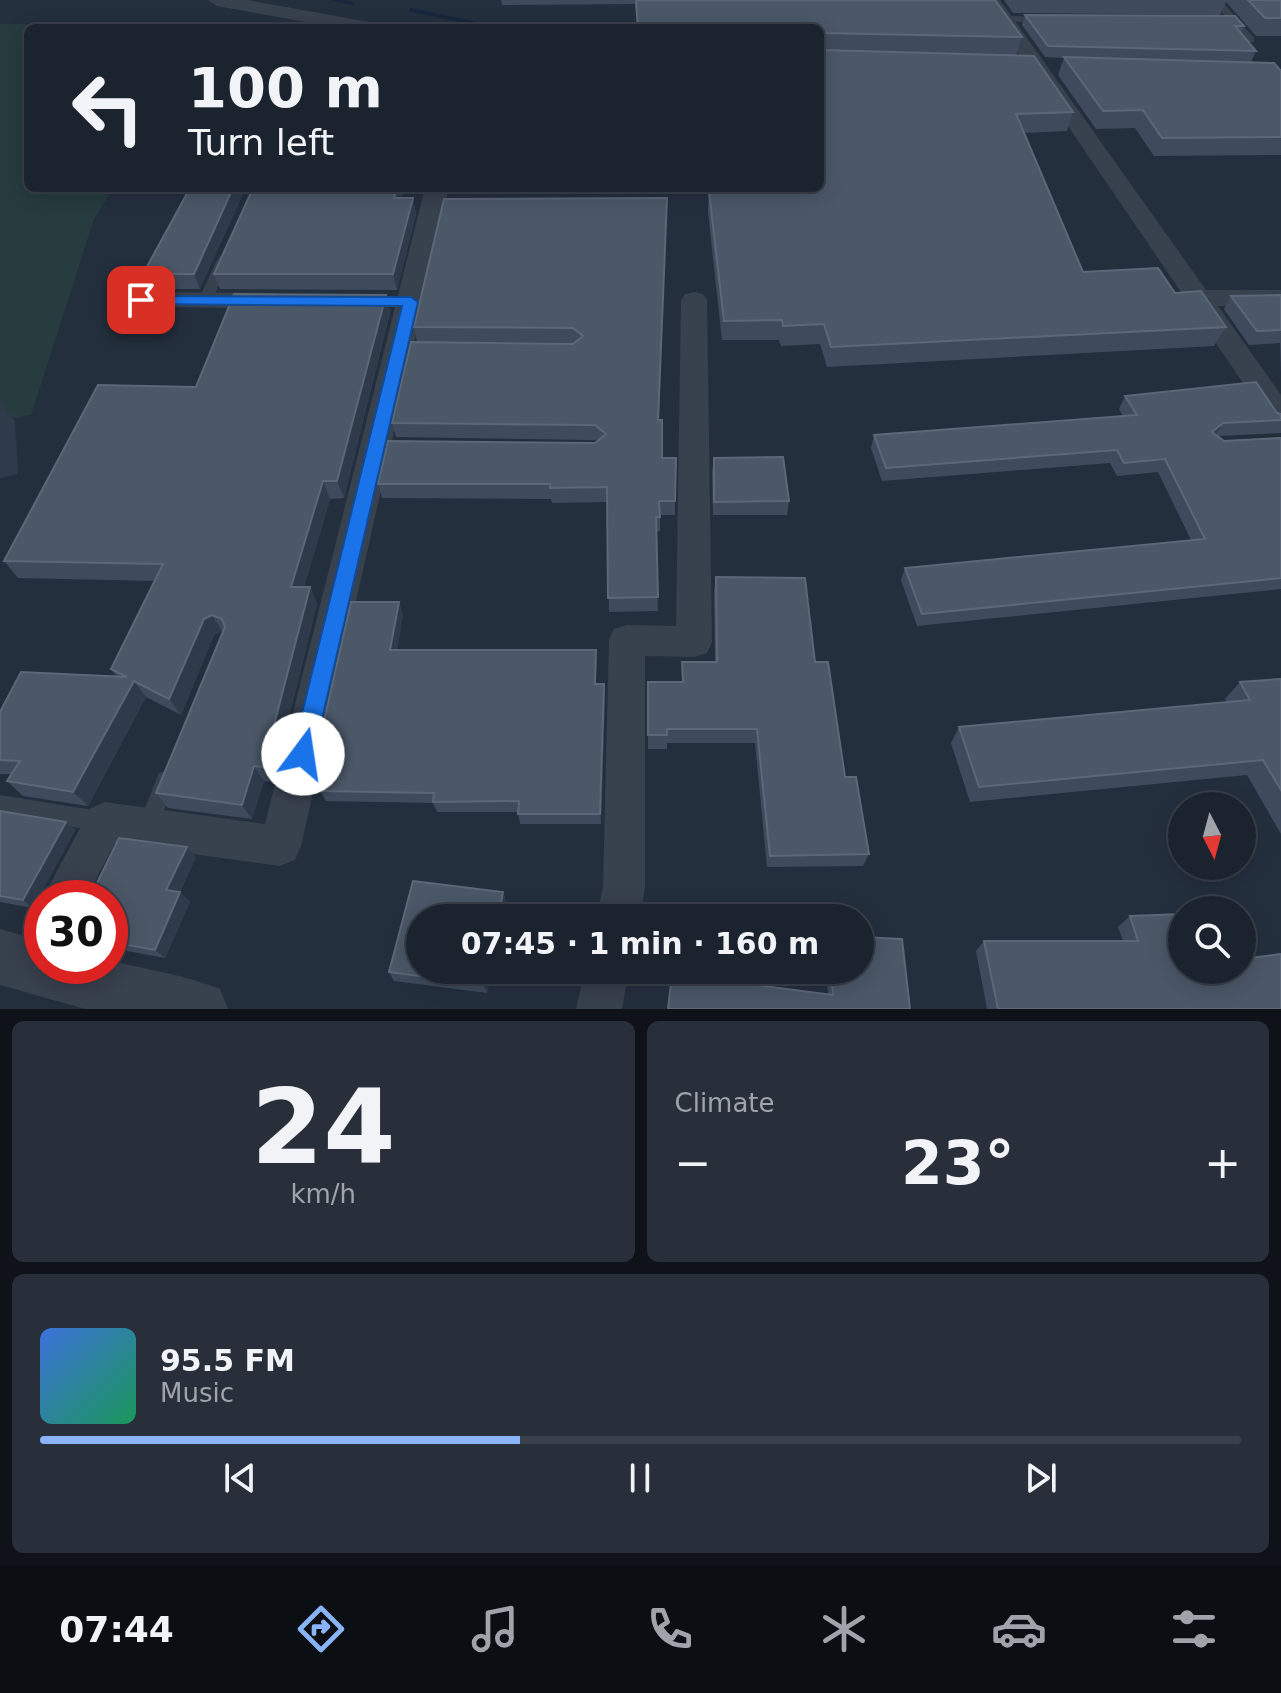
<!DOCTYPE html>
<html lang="en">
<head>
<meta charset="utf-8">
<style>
  :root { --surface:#1b232e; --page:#282f3a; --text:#f1f3f6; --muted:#a0a4aa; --line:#39404a; --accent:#8ab4f8 }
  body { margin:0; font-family:"DejaVu Sans",sans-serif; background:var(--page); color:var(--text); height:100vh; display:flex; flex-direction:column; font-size:30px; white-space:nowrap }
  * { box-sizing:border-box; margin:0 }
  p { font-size:26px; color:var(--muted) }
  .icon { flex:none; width:44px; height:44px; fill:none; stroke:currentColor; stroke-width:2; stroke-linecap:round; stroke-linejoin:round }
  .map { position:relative; height:1009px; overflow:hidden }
  .details { display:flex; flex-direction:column; gap:12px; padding:12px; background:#0f1319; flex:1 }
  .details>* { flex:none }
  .guide { position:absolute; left:24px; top:24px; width:800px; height:168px; border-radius:12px; box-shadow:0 4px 20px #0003,0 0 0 2px var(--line); background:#1b232e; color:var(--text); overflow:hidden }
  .needle { width:52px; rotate:174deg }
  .buttons { position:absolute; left:1168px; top:792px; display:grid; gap:16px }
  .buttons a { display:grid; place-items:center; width:88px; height:88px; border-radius:50%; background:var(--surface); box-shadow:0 4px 20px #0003,0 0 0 2px var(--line); font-size:40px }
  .speed { position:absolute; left:24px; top:880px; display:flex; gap:16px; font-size:40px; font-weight:700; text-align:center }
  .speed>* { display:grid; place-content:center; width:104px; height:104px; border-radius:50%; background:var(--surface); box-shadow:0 4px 20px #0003,0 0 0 2px var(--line); line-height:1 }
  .speed .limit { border:12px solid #d22; background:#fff; color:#111 }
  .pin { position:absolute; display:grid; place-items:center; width:68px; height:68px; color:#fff; margin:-34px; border-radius:16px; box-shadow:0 4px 12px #0006 }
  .me { position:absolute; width:88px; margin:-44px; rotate:14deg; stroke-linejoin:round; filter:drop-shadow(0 0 6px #0008) }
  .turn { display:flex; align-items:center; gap:28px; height:168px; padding:0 32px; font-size:36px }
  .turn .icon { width:104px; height:104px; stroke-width:2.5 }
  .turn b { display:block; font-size:56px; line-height:68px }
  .big { font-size:60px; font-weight:700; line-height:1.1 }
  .details .tile { flex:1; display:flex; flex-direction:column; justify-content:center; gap:12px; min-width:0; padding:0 28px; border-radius:12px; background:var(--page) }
  .details .dial { align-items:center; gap:0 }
  .dial b { font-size:104px; line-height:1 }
  .song { display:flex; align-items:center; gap:24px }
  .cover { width:96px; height:96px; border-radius:12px; background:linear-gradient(135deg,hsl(220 70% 55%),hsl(150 70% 35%)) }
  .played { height:8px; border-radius:4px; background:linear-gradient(90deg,var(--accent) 40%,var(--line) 40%) }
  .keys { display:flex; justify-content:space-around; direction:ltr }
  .heat { display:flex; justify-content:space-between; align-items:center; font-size:44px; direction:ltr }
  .details .tiles { flex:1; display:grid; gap:12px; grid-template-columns:1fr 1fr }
  .tile:last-child { grid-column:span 2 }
  .trip { position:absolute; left:406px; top:904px; width:468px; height:80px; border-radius:40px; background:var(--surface); box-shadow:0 4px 20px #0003,0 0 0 2px var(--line); font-weight:700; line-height:80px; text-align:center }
  .tabs { display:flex; height:128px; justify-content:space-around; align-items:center; background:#0b0e12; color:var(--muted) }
  .tabs .icon { width:56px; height:56px }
  .tabs .selected { color:var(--accent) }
  .tabs b { font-size:36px; color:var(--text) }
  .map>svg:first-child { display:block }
  .green { fill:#263c3f }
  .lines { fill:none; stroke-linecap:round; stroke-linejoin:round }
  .stream { fill:#17263c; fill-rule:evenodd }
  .service { fill:#38414e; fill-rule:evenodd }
  .minor { fill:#38414e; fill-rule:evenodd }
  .tertiary { fill:#38414e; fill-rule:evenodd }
  .wall { fill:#3f4b5c; fill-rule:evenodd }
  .shaded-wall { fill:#2f3b4b }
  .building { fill:#4b5868; stroke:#5c6777; stroke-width:2 }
  .route { fill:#1a73e8; stroke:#114b97; stroke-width:2 }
</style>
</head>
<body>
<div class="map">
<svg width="1281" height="1009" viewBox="0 0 1281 1009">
  <rect width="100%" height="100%" fill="#242f3e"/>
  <!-- green -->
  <path class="green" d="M221,23L218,28H28V188H113L94,219L31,415L0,421V24Z"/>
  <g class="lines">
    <!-- stream -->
    <g class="stream">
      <path d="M330,0H346L354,3L351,5Z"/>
      <path d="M411,8L497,26L501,28H487L409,11V9Z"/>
    </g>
    <!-- service -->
    <g class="service">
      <path d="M1211,0H1221L1254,38V42H1248Z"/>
      <path d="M1004,16L1045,17L1050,20L1045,23L1001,21V17Z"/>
      <path d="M224,254L230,258L212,301L210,304H200L198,301L218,258Z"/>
      <path d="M166,771L173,773L176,780L154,835L147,838L140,835L137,828L159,773Z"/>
      <path d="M0,795L105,812L112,815L115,822L112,829L105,832L0,815Z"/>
    </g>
    <!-- minor -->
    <g class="minor">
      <path d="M208,0H247L369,22L379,28H338L217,6Z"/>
      <path d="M982,0H1000L1206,290H1281V306H1218L1281,395V428L1271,424Z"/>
      <path d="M425,188H449L301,846L295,860L280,866L115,843L86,898L42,899L91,808L105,802L265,824Z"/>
      <path d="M141,292L275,293L284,295L288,301L284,307L275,309L132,306L128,300L132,294Z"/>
      <path d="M694,292L703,294L707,300L712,642L707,653L694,657L645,656V887L640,918H596L603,887L609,640L614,629L627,625L676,626L681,300L685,294Z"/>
      <path d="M585,970H629L622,1009H576Z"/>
    </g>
    <!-- tertiary -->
    <path class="tertiary" d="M0,929L42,941V966H110V960C146,970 186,975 220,989L228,1009H85L0,985Z"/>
  </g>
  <!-- wall -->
  <g class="wall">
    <path d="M501,0H995L1022,37L1016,56L1073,112L1067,131L1023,133L1083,272L1175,293L1226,327L1214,346L827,367L820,344L781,346L779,340H722L708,212L709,192H716L715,188H820V28H637L635,4L502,5Z"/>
    <path d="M1004,0H1281V36H1256L1226,2L1220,15L1013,13Z"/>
    <path d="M1025,15L1244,26L1241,33L1256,51L1251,62L1281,71V155L1154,156L1135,128L1096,129L1058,75L1064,58L1045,57L1022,25Z"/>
    <path d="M190,188L200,289H150L143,274Z"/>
    <path d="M253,188H404L401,198H413L416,214L397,290L220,289L214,274Z"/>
    <path d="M667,198L659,420L662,458L675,501V515H660V531H656L658,611L609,612L607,502L552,503L551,499L382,498L378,484L595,443L598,441L596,440L396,437L392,423L417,342L414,327ZM455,342L574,343L573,344Z"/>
    <path d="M386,295L390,313L344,498L330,499L304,587H310L317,604L273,782L264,781L252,819L168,808L156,793L223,632L222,631L214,635L181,715L146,697L88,806L23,796L7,781L11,774H0V712L117,677L111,669L155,581L18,578L4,561L196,387Z"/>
    <path d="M1281,295V374L1280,343L1249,345L1224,309L1231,296Z"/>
    <path d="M1125,396L1281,414V433L1217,436L1224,441L1281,438V589L917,626L901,580L905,568L1191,540L1158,472L1117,476L1110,463L882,481L871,448L874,435L1123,416L1119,409Z"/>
    <path d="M714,458L789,501L787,515H713L712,472Z"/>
    <path d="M716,577L815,662L845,777L869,854L863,866L767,867L755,743H667V749H648V682H682V662H715L714,592Z"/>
    <path d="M403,614L397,650H596V684H604L605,696L601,824H520L518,812H437L433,803L326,801L320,791L321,785L318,784L312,774Z"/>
    <path d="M1281,679V834L1247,775L970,802L951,743L959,727L1227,703L1225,699L1240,682Z"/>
    <path d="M0,811L66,822L75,830L33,908L0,902Z"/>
    <path d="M196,857L180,892L190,902L165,958L117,949L110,944V931L115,920L110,917V898H101L93,891Z"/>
    <path d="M413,881L503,892L506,902L503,918H420V970H492L487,993L394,981L389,972Z"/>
    <path d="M1130,916L1182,970L1281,1009H987L976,951L984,941H1123L1118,927Z"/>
    <path d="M826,970H860L910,1009L828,994Z"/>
  </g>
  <!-- shaded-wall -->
  <g class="shaded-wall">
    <path d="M233,188H246L200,289L194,274Z"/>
    <path d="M397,188H404L398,214L394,198Z"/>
    <path d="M413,198L416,214L397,290L393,274Z"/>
    <path d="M386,295L390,313L344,498L337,481Z"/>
    <path d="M0,400L15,422L18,474L0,478Z"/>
    <path d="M1223,423L1215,436L1212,432Z"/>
    <path d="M323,481L330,499L299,604L291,587Z"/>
    <path d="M310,587L317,604L273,782L263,767Z"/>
    <path d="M399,602L403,614L395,662L390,650Z"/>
    <path d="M212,615L222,631L214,635L181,715L169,699L204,619Z"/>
    <path d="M134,681L146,697L88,806L73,792Z"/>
    <path d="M604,684L605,696L601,824L600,814Z"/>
    <path d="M254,766L264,781L252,819L242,805Z"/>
    <path d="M66,822L75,830L33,908L23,900Z"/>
    <path d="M187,847L196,857L176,900L166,890Z"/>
    <path d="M180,892L190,902L165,958L155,950Z"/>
    <path d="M503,892L506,902L503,918H498Z"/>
    <path d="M487,970H492L487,993L484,985Z"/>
  </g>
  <!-- building -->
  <g class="building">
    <path d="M636,0H995L1022,37L820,33V40V28H638Z"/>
    <path d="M1248,0H1281V18H1265Z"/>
    <path d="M1025,15L1235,16L1244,26H1235L1256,51L1048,46Z"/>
    <path d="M820,48L823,50L1034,56L1073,112L1016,114L1083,272L1158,268L1175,293L1201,291L1226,327L831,347L824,324L783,326L782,320L724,321L709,192H720L719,188H820Z"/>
    <path d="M1064,57L1274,63L1281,71V137L1162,138L1143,110L1103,111Z"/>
    <path d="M190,188H233L194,274H143Z"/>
    <path d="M253,188H397L394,198H413L393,274H214Z"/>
    <path d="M667,198L658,420H662V458H676L675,501H659L660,517H656L658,597L608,598L607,487L550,488V484H378L388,441L595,443L606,434L595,425L392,423L411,342L573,344L583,336L573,328L414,327L444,199Z"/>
    <path d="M234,294L386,295L337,481H323L291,587H310L263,767L254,766L242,805L156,793L225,627L222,619L212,615L204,619L169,699L134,681L73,792L7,781L20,761L0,760V712L21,672L127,677L111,669L163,564L4,561L98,385L196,387Z"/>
    <path d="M1281,295V330L1257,331L1231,296Z"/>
    <path d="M1256,382L1277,413L1281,414V420L1223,423L1212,432L1224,441L1281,438V578L922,614L905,568L1205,539L1165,459L1124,463L1117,450L886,468L874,435L1137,415L1125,396Z"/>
    <path d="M783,457L789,501L714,502V458Z"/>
    <path d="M716,577L805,578L815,662H828L845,777H856L869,854L770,856L757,729H667V735H648V682H683L682,662H717Z"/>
    <path d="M351,602H399L390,650H596L595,684H604L600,814H518L519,801L433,802L434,793L320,791L323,774H312Z"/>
    <path d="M1281,679V790L1263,760L979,787L959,727L1250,700L1240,682Z"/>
    <path d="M0,811L66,822L23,900L0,896Z"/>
    <path d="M119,838L187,847L166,890L180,892L155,950L110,942V931L119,913L110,911V898H108L110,893L93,891Z"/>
    <path d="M413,881L503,892L498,918H420V970H487L484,985L389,972Z"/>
    <path d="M1182,914V970H1242V959L1281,954V1009H998L984,941H1138L1130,916Z"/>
    <path d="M860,937L902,939L910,1009H668L672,974L833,995L831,970H860Z"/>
  </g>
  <!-- route -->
  <path class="route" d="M141,296L411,297L418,302L314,754L310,761L303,764L295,761L292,754L402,306L136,304V297Z"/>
</svg>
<div class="buttons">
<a><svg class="needle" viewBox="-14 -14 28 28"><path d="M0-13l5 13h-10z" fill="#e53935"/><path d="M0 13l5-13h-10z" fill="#a0a4aa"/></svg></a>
<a><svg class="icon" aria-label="search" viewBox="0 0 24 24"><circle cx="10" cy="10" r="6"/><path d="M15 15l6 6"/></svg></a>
</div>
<div class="speed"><div class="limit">30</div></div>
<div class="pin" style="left:141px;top:300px;background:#d93025"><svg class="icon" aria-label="arrive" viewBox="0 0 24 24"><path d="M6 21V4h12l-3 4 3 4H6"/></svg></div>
<svg class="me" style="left:303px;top:754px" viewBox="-20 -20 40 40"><circle r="19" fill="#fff"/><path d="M0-13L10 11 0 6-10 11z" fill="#1a73e8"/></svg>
<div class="trip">07:45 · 1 min · 160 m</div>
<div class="guide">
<div class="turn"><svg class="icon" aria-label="left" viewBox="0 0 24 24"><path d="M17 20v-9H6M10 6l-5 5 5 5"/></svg><div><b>100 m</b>Turn left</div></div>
</div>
</div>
<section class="details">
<div class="tiles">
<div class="tile dial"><b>24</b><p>km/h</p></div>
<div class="tile"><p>Climate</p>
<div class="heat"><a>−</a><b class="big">23°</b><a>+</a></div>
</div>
<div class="tile">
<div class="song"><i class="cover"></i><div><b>95.5 FM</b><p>Music</p></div></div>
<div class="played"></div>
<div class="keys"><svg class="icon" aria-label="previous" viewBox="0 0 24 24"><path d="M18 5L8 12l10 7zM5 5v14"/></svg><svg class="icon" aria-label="pause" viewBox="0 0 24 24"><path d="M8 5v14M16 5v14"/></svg><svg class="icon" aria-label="next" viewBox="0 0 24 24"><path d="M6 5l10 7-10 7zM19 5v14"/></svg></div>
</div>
</div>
</section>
<nav class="tabs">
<b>07:44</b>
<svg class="icon selected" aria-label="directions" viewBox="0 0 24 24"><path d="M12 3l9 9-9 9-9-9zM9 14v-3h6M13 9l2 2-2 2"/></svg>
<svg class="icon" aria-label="music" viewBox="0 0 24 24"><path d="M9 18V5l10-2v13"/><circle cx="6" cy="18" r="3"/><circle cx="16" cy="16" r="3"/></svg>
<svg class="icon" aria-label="phone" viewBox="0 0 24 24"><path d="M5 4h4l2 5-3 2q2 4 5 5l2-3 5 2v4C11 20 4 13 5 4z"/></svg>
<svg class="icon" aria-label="climate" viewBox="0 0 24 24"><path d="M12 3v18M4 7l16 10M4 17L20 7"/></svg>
<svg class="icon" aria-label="car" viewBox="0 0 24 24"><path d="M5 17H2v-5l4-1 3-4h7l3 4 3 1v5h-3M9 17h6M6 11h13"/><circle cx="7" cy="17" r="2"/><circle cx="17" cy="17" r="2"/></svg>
<svg class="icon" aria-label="filters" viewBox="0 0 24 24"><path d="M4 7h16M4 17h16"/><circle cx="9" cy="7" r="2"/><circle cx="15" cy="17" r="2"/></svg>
</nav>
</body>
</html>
